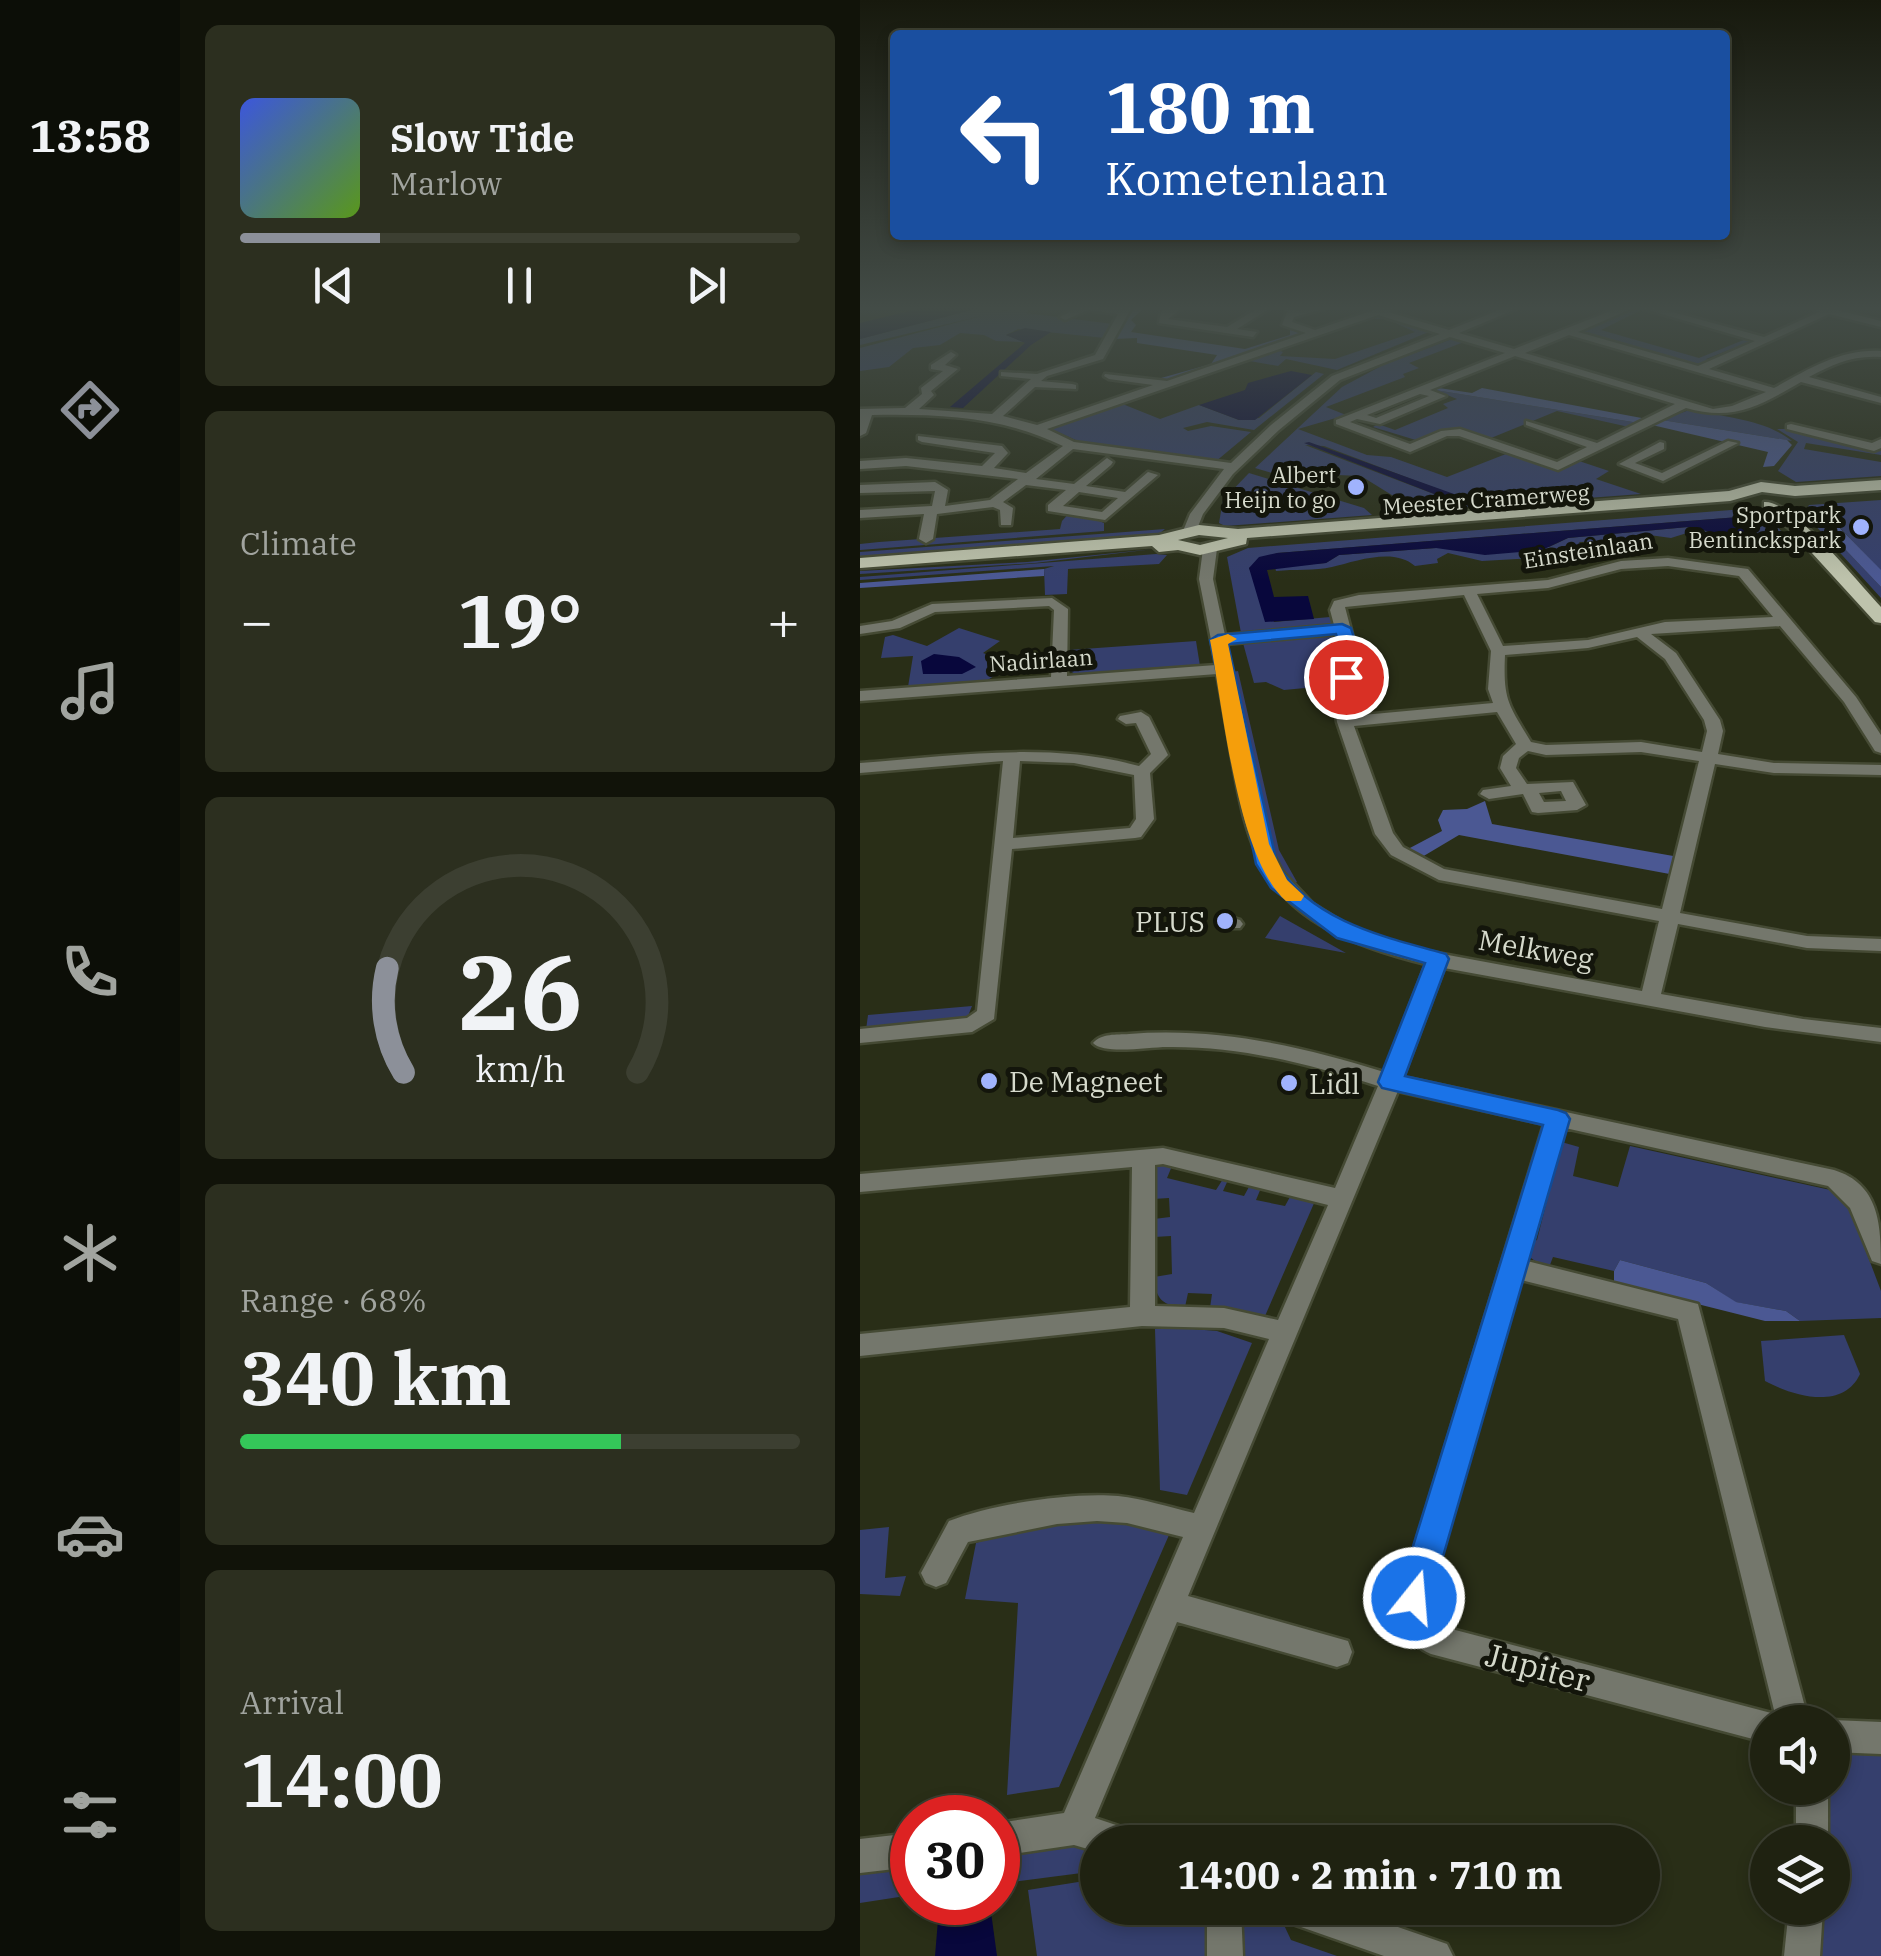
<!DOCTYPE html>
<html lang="en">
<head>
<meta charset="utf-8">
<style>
  :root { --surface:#1f2211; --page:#2c2f1f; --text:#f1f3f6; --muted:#a1a49f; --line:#3c3f31; --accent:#8c9099 }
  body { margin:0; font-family:"IBM Plex Serif",serif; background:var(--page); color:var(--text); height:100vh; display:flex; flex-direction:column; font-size:38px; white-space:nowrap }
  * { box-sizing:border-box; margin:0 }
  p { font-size:32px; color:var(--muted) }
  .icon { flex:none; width:55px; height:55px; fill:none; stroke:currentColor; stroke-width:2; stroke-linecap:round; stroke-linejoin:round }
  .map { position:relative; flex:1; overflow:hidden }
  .panel { display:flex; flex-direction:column; gap:25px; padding:25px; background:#111309; width:680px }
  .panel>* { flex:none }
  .hud { position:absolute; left:30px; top:30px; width:840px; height:210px; border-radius:10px; box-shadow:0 5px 15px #0003,0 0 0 2px var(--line); background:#1a4fa0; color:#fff; overflow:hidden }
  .buttons { position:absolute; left:890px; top:1705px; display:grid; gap:20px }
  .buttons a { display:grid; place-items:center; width:100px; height:100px; border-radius:50%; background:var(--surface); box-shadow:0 5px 15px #0003,0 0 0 2px var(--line); font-size:50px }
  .speed { position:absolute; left:30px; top:1795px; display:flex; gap:20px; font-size:50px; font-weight:700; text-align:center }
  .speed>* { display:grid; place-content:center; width:130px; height:130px; border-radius:50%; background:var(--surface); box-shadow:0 5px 15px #0003,0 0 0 2px var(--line); line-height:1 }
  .speed .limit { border:15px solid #d22; background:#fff; color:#111 }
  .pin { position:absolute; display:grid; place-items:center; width:85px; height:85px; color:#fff; margin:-42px; border:5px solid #fff; border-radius:50%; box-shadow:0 2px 10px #0007 }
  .me { position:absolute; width:110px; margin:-55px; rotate:17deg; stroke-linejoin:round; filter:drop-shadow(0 0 8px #0008) }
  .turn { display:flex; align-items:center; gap:35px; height:210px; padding:0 50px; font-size:45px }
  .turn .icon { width:130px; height:130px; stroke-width:2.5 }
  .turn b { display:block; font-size:70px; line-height:85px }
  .big { font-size:75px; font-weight:800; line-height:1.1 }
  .panel .widget { flex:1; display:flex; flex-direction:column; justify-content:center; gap:15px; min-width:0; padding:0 35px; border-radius:15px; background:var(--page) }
  .panel .dial { align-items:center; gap:0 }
  .dial svg { height:260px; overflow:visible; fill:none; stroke:var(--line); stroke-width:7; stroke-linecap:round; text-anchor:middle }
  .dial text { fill:var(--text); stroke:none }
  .song { display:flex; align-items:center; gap:30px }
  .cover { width:120px; height:120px; border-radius:15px; background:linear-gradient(135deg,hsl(230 70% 55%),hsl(90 70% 35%)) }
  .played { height:10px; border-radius:5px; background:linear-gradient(90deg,var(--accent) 25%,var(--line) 25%) }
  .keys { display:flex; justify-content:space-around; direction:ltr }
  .heat { display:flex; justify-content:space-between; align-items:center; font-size:55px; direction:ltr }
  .charge { height:15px; border-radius:8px; background:linear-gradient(90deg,#34c759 68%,var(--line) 0) }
  .trip { position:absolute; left:220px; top:1825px; width:580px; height:100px; border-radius:50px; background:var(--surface); box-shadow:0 5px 15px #0003,0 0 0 2px var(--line); font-weight:800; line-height:100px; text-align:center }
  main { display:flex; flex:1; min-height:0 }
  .tab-bar { display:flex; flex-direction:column; width:180px; justify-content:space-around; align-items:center; background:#0c0e07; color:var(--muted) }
  .tab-bar .icon { width:70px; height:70px }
  .tab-bar .current { color:var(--accent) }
  .tab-bar b { font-size:45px; color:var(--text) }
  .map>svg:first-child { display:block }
  .green { fill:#353f6d; fill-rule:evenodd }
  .forest { fill:#4b5893 }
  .water { fill:#08073c }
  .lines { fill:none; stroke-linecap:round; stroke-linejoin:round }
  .minor-casing { stroke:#454a34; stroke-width:5 }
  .major-casing { stroke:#454a34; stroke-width:5 }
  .minor { fill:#74776c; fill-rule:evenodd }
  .major { fill:#bec3ac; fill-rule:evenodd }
  .route { fill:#1a73e8; stroke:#114b97; stroke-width:2.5 }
  .slow { fill:#f59e0b }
  .poi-dot { fill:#a0b3fd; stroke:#13150b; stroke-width:4 }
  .labels { text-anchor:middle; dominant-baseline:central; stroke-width:10; stroke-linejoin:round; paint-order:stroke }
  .far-poi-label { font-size:22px; fill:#d6dacc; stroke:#13150b; text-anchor:end }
  .far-street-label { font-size:22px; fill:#d6dacc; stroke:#13150b }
  .poi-label { font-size:28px; fill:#d6dacc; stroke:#13150b; text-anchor:start }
  .street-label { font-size:28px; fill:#d6dacc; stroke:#13150b }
  .near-street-label { font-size:32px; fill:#d6dacc; stroke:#13150b }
</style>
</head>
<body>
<main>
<nav class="tab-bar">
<b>13:58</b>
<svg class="icon current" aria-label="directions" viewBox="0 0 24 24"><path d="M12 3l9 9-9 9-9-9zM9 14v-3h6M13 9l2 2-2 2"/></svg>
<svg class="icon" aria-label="music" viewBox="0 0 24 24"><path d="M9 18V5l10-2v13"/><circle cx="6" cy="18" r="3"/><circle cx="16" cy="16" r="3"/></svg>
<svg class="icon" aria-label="phone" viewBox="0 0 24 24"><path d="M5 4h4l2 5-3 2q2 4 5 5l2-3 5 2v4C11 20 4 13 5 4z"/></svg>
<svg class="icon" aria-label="climate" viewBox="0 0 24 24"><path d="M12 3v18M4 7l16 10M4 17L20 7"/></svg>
<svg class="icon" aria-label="car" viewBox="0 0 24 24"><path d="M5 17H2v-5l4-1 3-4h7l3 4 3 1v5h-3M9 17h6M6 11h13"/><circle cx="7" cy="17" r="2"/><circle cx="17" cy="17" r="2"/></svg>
<svg class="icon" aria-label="filters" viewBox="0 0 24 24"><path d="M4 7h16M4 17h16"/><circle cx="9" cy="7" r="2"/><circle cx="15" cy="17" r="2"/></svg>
</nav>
<section class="panel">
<div class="widget">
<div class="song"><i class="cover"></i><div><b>Slow Tide</b><p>Marlow</p></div></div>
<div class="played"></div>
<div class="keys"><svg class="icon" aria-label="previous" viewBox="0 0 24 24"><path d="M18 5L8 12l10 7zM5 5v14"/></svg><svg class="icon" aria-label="pause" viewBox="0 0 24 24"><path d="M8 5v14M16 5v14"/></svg><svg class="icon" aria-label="next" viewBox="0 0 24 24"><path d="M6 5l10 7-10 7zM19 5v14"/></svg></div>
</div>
<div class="widget"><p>Climate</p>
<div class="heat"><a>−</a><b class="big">19°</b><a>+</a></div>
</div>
<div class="widget dial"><svg viewBox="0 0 100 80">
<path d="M14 69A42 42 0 1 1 86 69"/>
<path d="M14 69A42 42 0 0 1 9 37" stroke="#8c9099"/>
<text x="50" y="56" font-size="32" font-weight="700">26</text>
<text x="50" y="72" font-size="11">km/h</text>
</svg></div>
<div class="widget"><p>Range · 68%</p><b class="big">340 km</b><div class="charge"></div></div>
<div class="widget"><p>Arrival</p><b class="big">14:00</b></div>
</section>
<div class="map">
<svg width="1021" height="1956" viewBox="0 0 1021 1956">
  <rect width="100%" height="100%" fill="#292e17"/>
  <!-- green -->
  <g class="green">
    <path d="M123,307H148L139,312L171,307L166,313L253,324L245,338L158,329L146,335L165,342L136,341L124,335L100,333L80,345L53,348L29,367L0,371V348L125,315L0,345V339Z"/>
    <path d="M777,307L783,309L741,330L839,358L891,337L899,338L846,359L849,361L837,367L713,332Z"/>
    <path d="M519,316L571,331L477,370L426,359L418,366L384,360L418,350L423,352L420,356L475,359L555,332L527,319H511Z"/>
    <path d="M592,339L604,342L549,363L559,368L543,374L545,377L466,407L486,415L438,429L507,455L531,457L587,477L651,452L699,468L716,460L749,471L736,479L781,494L525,513L523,507L535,497L501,476L477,475L446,483L395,468L482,387L523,365ZM445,445L464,446L599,497L587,499Z"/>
    <path d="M456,372L464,374L394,430L347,422L323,428L328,431L351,426L391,432L355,462L218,441L189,428L260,403L300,419L339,405L379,420L399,418Z"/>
    <path d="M575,390L779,423L769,427L697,411L631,438L594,429L559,441L513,427L518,424L535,430L588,408L583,404L597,399Z"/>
    <path d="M832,409C864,418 905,419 932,441L802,420Z"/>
    <path d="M917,429H947L1021,451V455L946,443L944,449L1021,462V476L936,482L918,471L938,442Z"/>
    <path d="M389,473L504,508L512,515L365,526L359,523L363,500Z"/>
    <path d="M1021,500V571L967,514L970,518L962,525L1021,587V598L944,513L949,505Z"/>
    <path d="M884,509L903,512L922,532L884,541H863L830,532L811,538L782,534L760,541L719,542L722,547L674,558L622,561L588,553L577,559L578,563L555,566C534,547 496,561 472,567C455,571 434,569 416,571L415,567L466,563L479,555L576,548L689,547L708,538L828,527L866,535L879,517L417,553L389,568L414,622L470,617L473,625L381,633L367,557L388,548Z"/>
    <path d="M211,511L244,516L239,521L244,523V531L0,550V544L19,542L200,529L202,521Z"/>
    <path d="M305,529L293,539L0,561V552Z"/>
    <path d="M294,549L175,563L0,574V571L167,562Z"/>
    <path d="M296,554L307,555L299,564L208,569L207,594L185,595L184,569L194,566L0,580V577Z"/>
    <path d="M99,628L140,641L123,653L153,664L126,681L48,687L53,656L21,658L25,637L33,635L67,646Z"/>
    <path d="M471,635C490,645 481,668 477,685L424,690L406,682L394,683L383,643Z"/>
    <path d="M336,641L340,666L217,675L210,671L209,650Z"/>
    <path d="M378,671L419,850L437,882L433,884L417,865L409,845L372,672Z"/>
    <path d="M420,916L486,953L405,938Z"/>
    <path d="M112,1006L106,1021L6,1030L8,1015Z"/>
    <path d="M698,1141L719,1147L713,1176L758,1187L770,1146L984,1193L1021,1291V1318L940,1321L926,1311L875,1302L846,1283L760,1260L754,1271L693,1257L688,1270L671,1258L669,1243L677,1240L700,1149Z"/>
    <path d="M303,1163L312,1166L307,1178L356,1190L363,1179L368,1180L363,1191L384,1196L390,1185L401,1188L396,1200L425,1206L431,1195L455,1201L405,1316L350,1308L352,1294L328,1293L325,1307C303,1307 295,1298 294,1277L312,1274L311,1236L294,1237V1219L310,1217L309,1198L293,1199V1168Z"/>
    <path d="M321,1328L357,1331L392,1343L327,1495L300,1490L295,1329Z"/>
    <path d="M984,1335L1000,1374C983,1411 933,1396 905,1381L901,1341Z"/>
    <path d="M244,1518L301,1527L309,1535L199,1787L147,1795L158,1603L105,1599L116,1543L164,1525Z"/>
    <path d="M29,1527L25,1578L46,1576L40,1596L0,1594V1530Z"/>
    <path d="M980,1752L1021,1755V1956H957L962,1908H972V1842H966L962,1788H972L973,1755Z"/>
    <path d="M205,1842L237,1849V1871L144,1883L146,1850Z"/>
    <path d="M52,1863V1895L0,1903V1870Z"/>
    <path d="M237,1879L238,1908H352L353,1956H177L168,1890Z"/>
    <path d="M382,1915L424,1925L431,1940L477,1956H376L375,1937Z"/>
  </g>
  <!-- forest -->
  <g class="forest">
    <path d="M272,307H285L271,320L276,325L271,332L385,349L430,335V328L443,335L307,381L301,378L351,364L357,355L277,343V338L253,339Z"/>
    <path d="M579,388L612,393L622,388L787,419L779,423L575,390Z"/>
    <path d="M802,420L927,440L932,445L914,466L903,467L908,452L792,425Z"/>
    <path d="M970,518L1021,570V587L962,525Z"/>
    <path d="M184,569V576L0,588V583Z"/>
    <path d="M625,801L632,824L819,857L815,875L599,835L562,857L548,849L582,831L578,820L583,810L607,809Z"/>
    <path d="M760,1260L846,1283L876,1302L926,1311L940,1321H905L754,1283V1271Z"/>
  </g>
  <!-- water -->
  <g class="water">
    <path d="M66,307H123L0,339V323Z"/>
    <path d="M165,328L191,332L171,345L103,408L90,407L165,343L146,335Z"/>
    <path d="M431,371L452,375L395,420H379L339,405L385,390L388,383Z"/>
    <path d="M449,442L594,494L601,500L587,499L444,443Z"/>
    <path d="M879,517L890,519L897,531L866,535L828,527L708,538L682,550L625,555L576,548L479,555L466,563L407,570L414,597L448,596L454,619L405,622L389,568L399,557L417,553Z"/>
    <path d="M74,654L99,657L116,667L102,674H63L61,661Z"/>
    <path d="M131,1912L137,1956H75L78,1920Z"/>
  </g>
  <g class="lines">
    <!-- minor casing -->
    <g class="minor-casing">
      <g id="minor">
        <path d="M219,307H272L243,359L187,376L181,381L212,384L216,385V389L175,387L143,416L177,425L293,385L249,379L244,376L245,374L307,381L446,333L422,325L427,312L423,307H433L436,311L470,307L434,317L432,322L455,330L523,307H537L528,312L589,330L647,307H661L599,333L654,349L761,307H775L718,332L838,366L895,341L778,307H794L904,337L959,312L951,307L969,308L1021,321V327L969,314L849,369L914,388C949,369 980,349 1021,351V357C993,355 973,364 949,377L1021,397V403L941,382C901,405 874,422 826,408L698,470L599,436H587L550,452L476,424V420L645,353L590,337L480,380L419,430L373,474L343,514L335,534L323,531L330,514L364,469L213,449L176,479L214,484L247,458L253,462L251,465L226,486L265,492L288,472L298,475L245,520L188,511V505L206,490L166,485L143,502L153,508L151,525H141L140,510L133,507L77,514L73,539L66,543L59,539L64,514L0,518V510L72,506L75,491L0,493V485L75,482L88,490L85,506L130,500L158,479L46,466L0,469V461L46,458L122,466L135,453L62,442L58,440V436L142,446L148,453L134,468L166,473L203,446C140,416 81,414 12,415L6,433L0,436V409L45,408L62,394L61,388L83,371L71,369V365L91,352L96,355L85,365L98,369L71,391L74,395L59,409L132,414L171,379L141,376V372L177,374L235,355L258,314L228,310L205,320L200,317ZM518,315L580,334L472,376L411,425L371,463L214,442L187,429ZM709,335L906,392L872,406L853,409L665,353ZM655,356L815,404L737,443L666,421V425L727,447L697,462L600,429L581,431L550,444L490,422L497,419L520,424L586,396L570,390ZM560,394L569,396L516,418L507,415ZM219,492L258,498L242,512L203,506Z"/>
        <path d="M310,307H323L308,319L367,327L400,307H412L377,329L397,332L393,337L299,323L301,312Z"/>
        <path d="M931,424L1012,443L1021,439V448L1014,451L927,429V425Z"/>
        <path d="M868,441L878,443L803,481L759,464L800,442L804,443V449L775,463L802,473Z"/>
        <path d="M350,545L357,549L353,579L365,635L474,625L470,610L474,601L499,595L688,580L761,561L808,558L888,569L996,697L1021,735V753L1015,751L984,702L920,626L791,634L816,653L860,720L863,731L858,754L914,763L1021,765V775L914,773L855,764L820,913L947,936L1021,939V951L947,948L818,924L801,994L943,1019L1021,1028V1042L905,1027L584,968L543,1077L974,1170C1019,1184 1021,1224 1021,1264L1012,1261L990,1208L968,1186L705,1128L667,1261L838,1304L949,1722H908V1743L571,1654C547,1644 541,1622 539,1598L684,1124L538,1091L328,1596L488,1641L492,1652L488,1663L477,1667L317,1622L235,1818L271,1830L275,1842H238V1852L214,1845L138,1856V1823L204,1813L323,1537L267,1523L237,1521L197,1524L108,1542L86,1583L76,1587L66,1583L61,1573L89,1521C132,1504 212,1492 258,1496C284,1499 309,1507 334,1513L409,1339L364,1328L282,1326L0,1356V1334L270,1307L272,1167L0,1192V1174L303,1148L475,1188L518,1086C450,1064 380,1046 307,1047C289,1047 244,1055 233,1043C242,1033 256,1035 269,1034C356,1027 442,1046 524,1072L566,964C374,917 390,843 357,674L0,701V691L191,677L194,610L189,606L75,612L40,628L0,634V626L32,621L72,604L192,598L208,609L207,676L356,665L339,579L343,549ZM808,566L879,576L913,617L805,622L728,640L643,646L617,594L688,588L761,569ZM604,595L631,651L628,689L633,703L492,716L490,701L497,653L485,607ZM477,634L483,653L474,701L477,722L515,834L531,855L579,880L799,921L782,991L545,947L495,930L453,904L422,871L408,844L366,644ZM777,637L805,659L844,720L847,731L842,752L781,742L686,745L671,742C648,704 643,700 645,655L728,648ZM637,712L656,744L643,756L640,768L651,786L623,790L620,794L629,799L663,794L672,812L678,813L717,810L726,805L713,782L667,784L656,768L659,758L668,751L686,755L781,752L839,761L802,909L584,869L543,847L533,833L494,726ZM701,791L706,801L684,802L679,793ZM303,1164L468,1205L418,1320L364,1308L295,1306V1165ZM661,1280L818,1319L915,1714L580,1626L570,1614L569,1598Z"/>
        <path d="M281,712L289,717L308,755L290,773L294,819L281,837L275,838L152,849L134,1019L112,1032L0,1043V1029L107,1018L117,1011L143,761L0,773V763C94,756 186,741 279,766L291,754L276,723L266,724L258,719L260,716ZM160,761L214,763L274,775L276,819L270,828L153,838Z"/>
        <path d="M373,918L380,920L383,924L380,928H365L362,924L365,920Z"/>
        <path d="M972,1720L1021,1722V1754L972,1752V1722H966Z"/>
        <rect x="936" y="1788" width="32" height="54"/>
        <path d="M52,1833V1867L0,1873V1839Z"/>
        <path d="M347,1908H381L383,1956H347Z"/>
        <path d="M416,1908H483L587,1944L593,1956H524L421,1920Z"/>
        <path d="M929,1908H963L960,1956H924Z"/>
      </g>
    </g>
    <!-- major casing -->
    <g class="major-casing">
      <g id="major">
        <path d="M1021,480V490L935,496L902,492L870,501L387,538L386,544L340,555L318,550L299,552L292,546L0,568V558L299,535L339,525L378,529L869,491L901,482L935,486ZM339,535L368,538L340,545L318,540Z"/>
        <path d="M904,502C932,499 1000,585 1021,607V623L1015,622L930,529L904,508Z"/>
      </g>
    </g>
    <!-- minor -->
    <use href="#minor" class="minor"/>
    <!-- major -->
    <use href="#major" class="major"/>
  </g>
  <!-- sky -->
  <linearGradient id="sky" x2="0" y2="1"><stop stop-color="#17190d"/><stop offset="0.53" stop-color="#434c47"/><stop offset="1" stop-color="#434c47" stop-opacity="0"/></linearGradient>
  <rect width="1021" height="581" fill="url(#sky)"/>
  <!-- route -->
  <path class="route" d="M482,624L491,628L499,653L495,677L486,682L477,677L482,653L476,634L368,644L417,864C453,922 525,937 586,954L589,959L545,1076L698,1110L706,1113L710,1119L571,1598L566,1610L554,1615L542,1610L537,1598L683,1125L522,1088L518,1082L565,963L477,938L411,888L396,864L350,640L358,635Z"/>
  <!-- slow -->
  <path class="slow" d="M368,634L377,639L368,644L409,844L427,880L444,896L441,901H426C377,858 363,707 350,640Z"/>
  <!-- markers -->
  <g class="poi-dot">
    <circle cx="496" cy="487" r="10"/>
    <circle cx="1001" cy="527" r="10"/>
    <circle cx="365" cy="921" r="10"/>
    <circle cx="129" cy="1081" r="10"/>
    <circle cx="429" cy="1083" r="10"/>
  </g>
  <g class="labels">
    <!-- far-poi labels -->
    <g class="far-poi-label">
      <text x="476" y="474">Albert<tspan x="476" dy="25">Heijn to go</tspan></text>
      <text x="981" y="514">Sportpark<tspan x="981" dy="25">Bentinckspark</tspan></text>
    </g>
    <!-- far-street labels -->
    <g class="far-street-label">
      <text transform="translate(626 499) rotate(-4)">Meester Cramerweg</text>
      <text transform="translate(728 550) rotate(-9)">Einsteinlaan</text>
      <text transform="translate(181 660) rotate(-4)">Nadirlaan</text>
    </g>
    <!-- poi labels -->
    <g class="poi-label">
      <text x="345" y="921" text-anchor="end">PLUS</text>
      <text x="149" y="1081">De Magneet</text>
      <text x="449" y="1083">Lidl</text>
    </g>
    <!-- street labels -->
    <g class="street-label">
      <text transform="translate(676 949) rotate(10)">Melkweg</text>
    </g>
    <!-- near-street labels -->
    <g class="near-street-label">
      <text transform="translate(678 1667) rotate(15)">Jupiter</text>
    </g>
  </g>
</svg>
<div class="buttons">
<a><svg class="icon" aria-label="sound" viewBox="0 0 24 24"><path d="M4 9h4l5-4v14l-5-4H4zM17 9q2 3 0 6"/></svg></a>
<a><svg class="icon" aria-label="layers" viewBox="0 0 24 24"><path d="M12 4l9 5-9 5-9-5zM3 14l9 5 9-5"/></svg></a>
</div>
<div class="speed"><div class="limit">30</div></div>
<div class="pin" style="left:486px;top:677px;background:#d93025"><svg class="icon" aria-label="arrive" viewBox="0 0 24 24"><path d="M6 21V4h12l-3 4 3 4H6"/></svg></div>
<svg class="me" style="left:554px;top:1598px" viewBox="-20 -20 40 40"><circle r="17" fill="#1a73e8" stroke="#fff" stroke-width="3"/><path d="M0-11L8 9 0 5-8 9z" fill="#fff"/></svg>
<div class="trip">14:00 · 2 min · 710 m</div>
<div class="hud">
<div class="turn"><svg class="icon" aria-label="left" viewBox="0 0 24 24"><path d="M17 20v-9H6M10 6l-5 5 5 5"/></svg><div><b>180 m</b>Kometenlaan</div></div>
</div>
</div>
</main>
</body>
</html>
